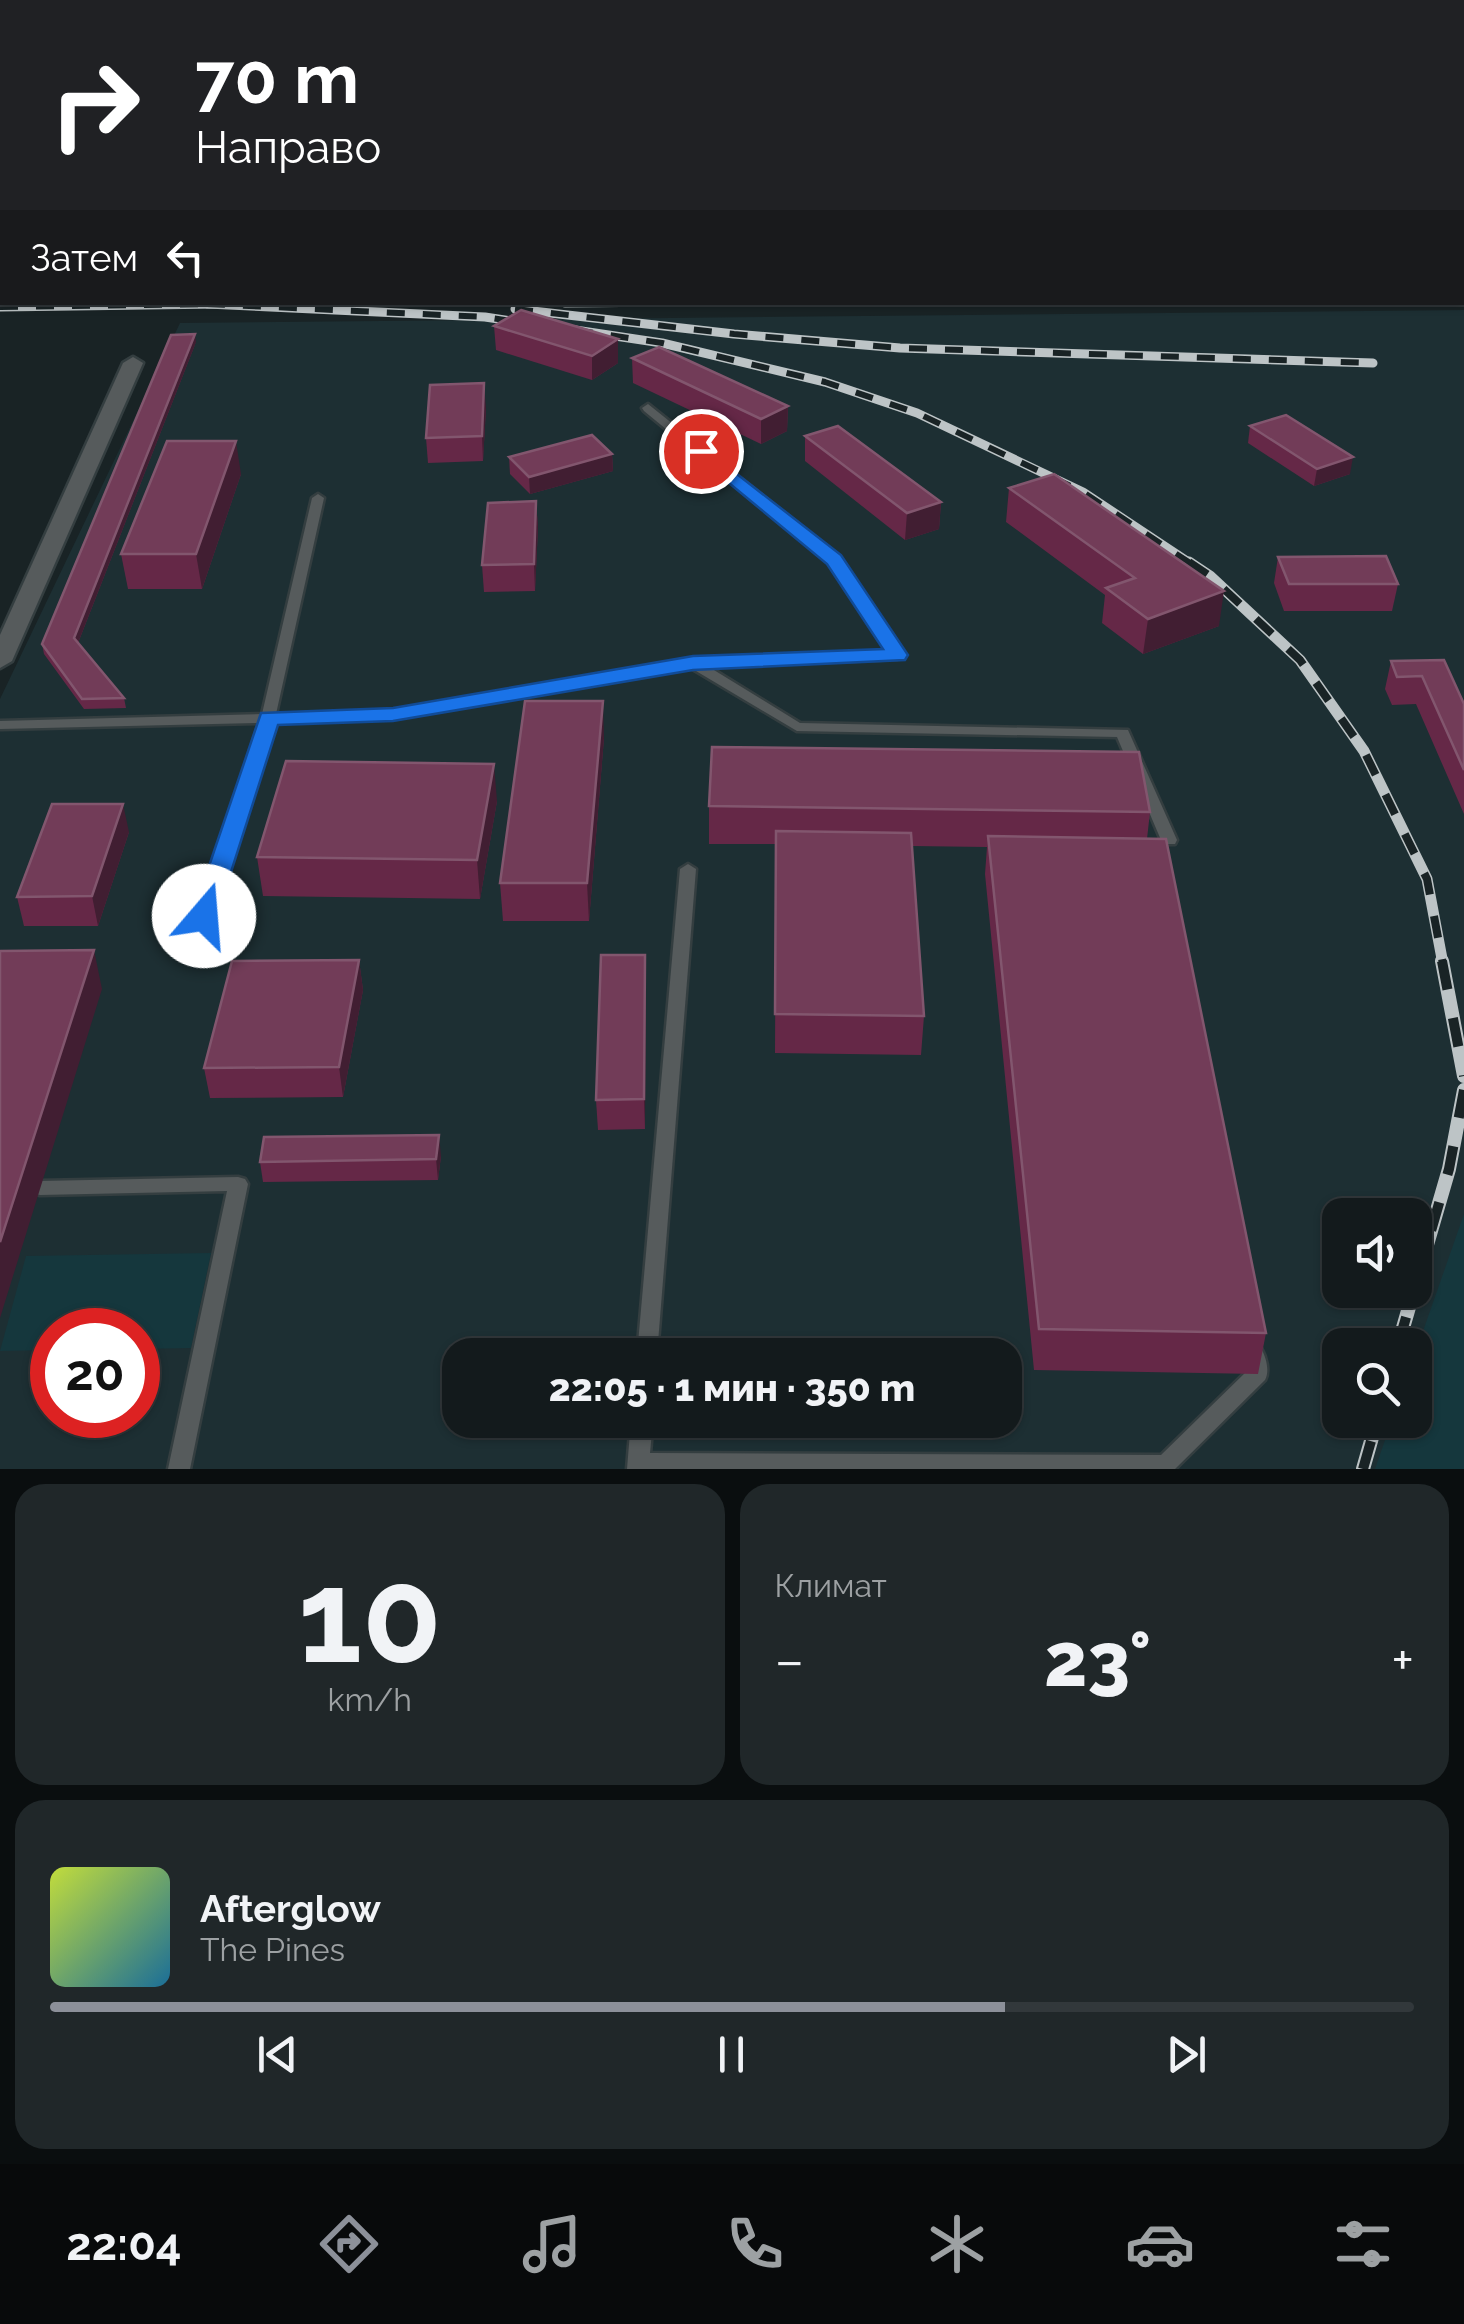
<!DOCTYPE html>
<html lang="ru">
<head>
<meta charset="utf-8">
<style>
  :root { --surface:#131a1c; --page:#202729; --text:#f1f3f6; --muted:#9da1a3; --line:#32383b; --accent:#8c9099 }
  body { margin:0; font-family:Raleway,sans-serif; background:var(--page); color:var(--text); height:100vh; display:flex; flex-direction:column; font-size:38px; white-space:nowrap }
  * { box-sizing:border-box; margin:0 }
  p { font-size:32px; color:var(--muted) }
  .icon { flex:none; width:55px; height:55px; fill:none; stroke:currentColor; stroke-width:2; stroke-linecap:round; stroke-linejoin:round }
  .map { position:relative; height:1469px; overflow:hidden }
  .side { display:flex; flex-direction:column; gap:15px; padding:15px; background:#0a0e0f; flex:1 }
  .side>* { flex:none }
  .guide { position:absolute; left:0px; top:0px; width:1465px; height:305px; box-shadow:0 2px 8px #0004,0 0 0 2px var(--line); background:#202124; color:#fff; overflow:hidden }
  .buttons { position:absolute; left:1322px; top:1198px; display:grid; gap:20px }
  .buttons a { display:grid; place-items:center; width:110px; height:110px; border-radius:20px; background:var(--surface); box-shadow:0 2px 8px #0004,0 0 0 2px var(--line); font-size:50px }
  .speed { position:absolute; left:30px; top:1308px; display:flex; gap:20px; font-size:50px; font-weight:700; text-align:center }
  .speed>* { display:grid; place-content:center; width:130px; height:130px; border-radius:50%; background:var(--surface); box-shadow:0 2px 8px #0004,0 0 0 2px var(--line); line-height:1 }
  .speed .limit { border:15px solid #d22; background:#fff; color:#111 }
  .pin { position:absolute; display:grid; place-items:center; width:85px; height:85px; color:#fff; margin:-42px; border:5px solid #fff; border-radius:50%; box-shadow:0 2px 10px #0007 }
  .me { position:absolute; width:110px; margin:-55px; rotate:18deg; stroke-linejoin:round; filter:drop-shadow(0 0 8px #0008) }
  .turn { display:flex; align-items:center; gap:35px; height:210px; padding:0 30px; font-size:45px }
  .turn .icon { width:130px; height:130px; stroke-width:2.5 }
  .turn b { display:block; font-size:70px; line-height:85px }
  .then { display:flex; align-items:center; height:95px; padding:0 30px; background:#0003; gap:20px; font-size:38px }
  .big { font-size:75px; font-weight:800; line-height:1.1 }
  .side .card { flex:1; display:flex; flex-direction:column; justify-content:center; gap:15px; min-width:0; padding:0 35px; border-radius:30px; background:var(--page) }
  .side .dial { align-items:center; gap:0 }
  .dial b { font-size:130px; line-height:1 }
  .song { display:flex; align-items:center; gap:30px }
  .cover { width:120px; height:120px; border-radius:15px; background:linear-gradient(135deg,hsl(70 70% 55%),hsl(200 70% 35%)) }
  .played { height:10px; border-radius:5px; background:linear-gradient(90deg,var(--accent) 70%,var(--line) 70%) }
  .keys { display:flex; justify-content:space-around; direction:ltr }
  .heat { display:flex; justify-content:space-between; align-items:center; font-size:55px; direction:ltr }
  .side .tiles { flex:1; display:grid; gap:15px; grid-template-columns:1fr 1fr }
  .card:last-child { grid-column:span 2 }
  .trip { position:absolute; left:442px; top:1338px; width:580px; height:100px; border-radius:30px; background:var(--surface); box-shadow:0 2px 8px #0004,0 0 0 2px var(--line); font-weight:800; line-height:100px; text-align:center }
  .dock { display:flex; height:160px; justify-content:space-around; align-items:center; background:#080a0b; color:var(--muted) }
  .dock .icon { width:70px; height:70px }
  .dock .on { color:var(--accent) }
  .dock b { font-size:45px; color:var(--text) }
  .map>svg:first-child { display:block }
  .built { fill:#1d2f33; fill-rule:evenodd }
  .green { fill:#15373d }
  .lines { fill:none; stroke-linecap:round; stroke-linejoin:round }
  .lane-casing { stroke:#343e40; stroke-width:5 }
  .street-casing { stroke:#343e40; stroke-width:5 }
  .lane { fill:#565b5c; fill-rule:evenodd }
  .street { fill:#565b5c; fill-rule:evenodd }
  .rail-far2-casing { stroke:#bdc4c6; stroke-width:9 }
  .rail-far1-casing { stroke:#bdc4c6; stroke-width:11 }
  .rail-casing { stroke:#bdc4c6; stroke-width:14 }
  .rail-far2 { stroke:#192325; stroke-width:6; stroke-dasharray:18; stroke-linecap:butt }
  .rail-far1 { stroke:#192325; stroke-width:8; stroke-dasharray:22; stroke-linecap:butt }
  .rail { stroke:#192325; stroke-width:10; stroke-dasharray:29; stroke-linecap:butt }
  .wall { fill:#652847 }
  .shaded-wall { fill:#411e32 }
  .building { fill:#723c58; stroke:#82566e; stroke-width:2.5 }
  .route { fill:#1a73e8; stroke:#114b97; stroke-width:2.5 }
</style>
</head>
<body>
<div class="map">
<svg width="1464" height="1469" viewBox="0 0 1464 1469">
  <rect width="100%" height="100%" fill="#192325"/>
  <!-- built -->
  <path class="built" d="M1464,310V1469H0V699L180,323ZM1340,1215H1415V1290H1340ZM52,1330H138V1415H52ZM1340,1345H1415V1420H1340ZM460,1355H1005V1420H460Z"/>
  <!-- green -->
  <g class="green">
    <path d="M1464,1214V1469H1375L1392,1420H1415V1354Z"/>
    <path d="M211,1253L191,1348L138,1349V1330H52V1350L0,1351L26,1256Z"/>
  </g>
  <g class="lines">
    <!-- lane casing -->
    <g class="lane-casing">
      <g id="lane">
        <rect x="550" y="0" width="8" height="2"/>
        <path d="M1153,0H1162L1163,2H1155Z"/>
        <path d="M1437,0H1445L1444,2H1436Z"/>
        <path d="M648,404L839,557L904,655L897,659L709,667L800,723L1128,730L1177,840L1175,844H1163L1161,840L1117,737L797,731L691,668L393,719L274,722L213,915L211,919H199L197,915L259,723L0,729V721L262,714L312,498L318,494L324,498L276,714L393,711L693,659L887,651L829,563L644,411L642,408Z"/>
        <path d="M688,864L696,869L657,1355H637L680,869Z"/>
        <path d="M238,1177L245,1179L248,1184L190,1469H168L227,1191L40,1195L33,1193L30,1188L33,1183L40,1181Z"/>
        <path d="M1254,1346L1261,1348C1266,1357 1270,1371 1265,1380L1175,1469H627L631,1420H653L650,1453L1161,1455L1247,1371L1244,1354L1247,1348Z"/>
      </g>
    </g>
    <!-- street casing -->
    <g class="street-casing">
      <path id="street" d="M133,357L143,363L12,661L0,668V635L123,363Z"/>
    </g>
    <!-- lane -->
    <use href="#lane" class="lane"/>
    <!-- street -->
    <use href="#street" class="street"/>
    <!-- rail-far2 casing -->
    <g class="rail-far2-casing">
      <g id="rail-far2">
        <path d="M565,303L676,302"/>
        <path d="M207,304L485,317L531,324"/>
        <path d="M0,307L220,304"/>
        <path d="M515,309L734,334L900,348L1373,363"/>
        <path d="M575,330L662,343L825,382L917,413L1083,492L1193,565"/>
      </g>
    </g>
    <!-- rail-far1 casing -->
    <g class="rail-far1-casing">
      <path id="rail-far1" d="M1189,562L1210,576L1300,660L1364,751L1427,879L1443,964"/>
    </g>
    <!-- rail casing -->
    <g class="rail-casing">
      <g id="rail">
        <path d="M1442,961L1464,1076"/>
        <path d="M1415,1286L1449,1169L1464,1090"/>
        <path d="M1398,1345L1414,1290"/>
        <path d="M1363,1469L1377,1420"/>
      </g>
    </g>
    <!-- rail-far2 -->
    <use href="#rail-far2" class="rail-far2"/>
    <!-- rail-far1 -->
    <use href="#rail-far1" class="rail-far1"/>
    <!-- rail -->
    <use href="#rail" class="rail"/>
  </g>
  <!-- wall -->
  <g class="wall">
    <path d="M1462,132H1464V200L1462,201Z"/>
    <path d="M494,326L618,363L592,380L496,350Z"/>
    <path d="M196,342L78,643L124,698L126,708L84,709L44,654L42,644Z"/>
    <path d="M632,358L788,406L787,431L761,444L633,383Z"/>
    <path d="M486,408L483,461L428,463L426,438Z"/>
    <path d="M1250,426L1350,474L1314,486L1248,443Z"/>
    <path d="M805,436L941,502L939,529L905,540L805,461Z"/>
    <path d="M612,454L613,471L530,494L510,474L509,457Z"/>
    <path d="M241,474L202,589H128L121,554Z"/>
    <path d="M1009,488L1219,626L1143,654L1102,623L1105,595L1006,522Z"/>
    <path d="M536,501L538,527L535,591L484,592L482,565Z"/>
    <path d="M1278,557L1398,584L1392,611H1284L1274,583Z"/>
    <path d="M1444,660L1464,704V814L1416,704L1392,705L1385,689L1391,661Z"/>
    <path d="M604,738L589,921H503L500,883Z"/>
    <path d="M497,801L480,899L263,896L257,857Z"/>
    <path d="M709,806L1150,812L1147,839L1266,1333L1258,1374L1034,1370L985,874L987,847L912,846L924,1016L921,1055L775,1053L776,844H709Z"/>
    <path d="M129,832L98,926H24L17,897Z"/>
    <path d="M645,955V1129L598,1130L596,1100Z"/>
    <path d="M359,960L363,990L343,1097L210,1098L204,1068Z"/>
    <path d="M441,1156L438,1180L263,1182L260,1162Z"/>
  </g>
  <!-- shaded-wall -->
  <g class="shaded-wall">
    <path d="M0,0H21L19,2H2V25L1,26Z"/>
    <path d="M195,334L196,342L76,648L74,638Z"/>
    <path d="M618,339V363L592,380V356Z"/>
    <path d="M484,383L486,408L483,461L482,436Z"/>
    <path d="M788,406L787,431L761,444V419Z"/>
    <path d="M236,441L241,474L202,589L196,554Z"/>
    <path d="M612,454L613,471L530,494L529,477Z"/>
    <path d="M1353,457L1350,474L1314,486L1317,469Z"/>
    <path d="M536,501L538,527L535,591L534,564Z"/>
    <path d="M941,502L939,529L905,540L907,513Z"/>
    <path d="M1224,591L1219,626L1143,654L1148,619Z"/>
    <path d="M603,701L604,738L589,921L587,883Z"/>
    <path d="M494,764L497,801L480,899L477,860Z"/>
    <path d="M123,804L129,832L98,926L92,896Z"/>
    <path d="M94,950L102,989L0,1318V1242Z"/>
    <path d="M645,955L646,984L645,1129L644,1099Z"/>
    <path d="M359,960L363,990L343,1097L339,1067Z"/>
    <path d="M439,1135L441,1156L438,1180L436,1159Z"/>
  </g>
  <!-- building -->
  <g class="building">
    <path d="M137,0H167L165,2H135Z"/>
    <path d="M589,0H603L602,2H588Z"/>
    <rect x="656" y="0" width="72" height="2"/>
    <path d="M1462,41L1464,42V99H1462Z"/>
    <path d="M1462,132H1464V171L1462,169Z"/>
    <path d="M521,310L618,339L592,356L494,326Z"/>
    <path d="M195,334L74,638L124,698L82,699L42,644L171,335Z"/>
    <path d="M659,347L788,406L761,419L632,358Z"/>
    <path d="M484,383L482,436L426,438L430,385Z"/>
    <path d="M1286,415L1353,457L1317,469L1250,426Z"/>
    <path d="M838,426L941,502L907,513L805,436Z"/>
    <path d="M592,435L612,454L529,477L509,457Z"/>
    <path d="M167,441H236L196,554H121Z"/>
    <path d="M1054,474L1224,591L1148,619L1106,588L1135,578L1009,488Z"/>
    <path d="M536,501L534,564L482,565L488,503Z"/>
    <path d="M1386,556L1398,584H1289L1278,557Z"/>
    <path d="M1444,660L1464,704V770L1422,676L1397,677L1391,661Z"/>
    <path d="M525,701H603L587,883H500Z"/>
    <path d="M712,747L1139,752L1150,812L709,806Z"/>
    <path d="M286,761L494,764L477,860L257,857Z"/>
    <path d="M52,804H123L92,896L17,897Z"/>
    <path d="M776,831L911,833L924,1016L775,1014Z"/>
    <path d="M988,836L1166,839L1266,1333L1039,1329Z"/>
    <path d="M94,950L0,1242V951Z"/>
    <path d="M601,955H645L644,1099L596,1100Z"/>
    <path d="M359,960L339,1067L204,1068L232,961Z"/>
    <path d="M439,1135L436,1159L260,1162L264,1137Z"/>
    <path d="M714,1340L761,1342V1355H713Z"/>
  </g>
  <!-- route -->
  <path class="route" d="M701,446L841,555L908,655L905,660L693,670L393,721L278,725L217,916L204,924L196,921L192,916L261,713L393,708L693,656L883,649L827,564L695,455V447Z"/>
</svg>
<div class="buttons">
<a><svg class="icon" aria-label="sound" viewBox="0 0 24 24"><path d="M4 9h4l5-4v14l-5-4H4zM17 9q2 3 0 6"/></svg></a>
<a><svg class="icon" aria-label="search" viewBox="0 0 24 24"><circle cx="10" cy="10" r="6"/><path d="M15 15l6 6"/></svg></a>
</div>
<div class="speed"><div class="limit">20</div></div>
<div class="pin" style="left:701px;top:451px;background:#d93025"><svg class="icon" aria-label="arrive" viewBox="0 0 24 24"><path d="M6 21V4h12l-3 4 3 4H6"/></svg></div>
<svg class="me" style="left:204px;top:916px" viewBox="-20 -20 40 40"><circle r="19" fill="#fff"/><path d="M0-13L10 11 0 6-10 11z" fill="#1a73e8"/></svg>
<div class="trip">22:05 · 1 мин · 350 m</div>
<div class="guide">
<div class="turn"><svg class="icon" aria-label="right" viewBox="0 0 24 24"><path d="M7 20v-9h11M14 6l5 5-5 5"/></svg><div><b>70 m</b>Направо</div></div>
<div class="then">Затем<svg class="icon" aria-label="left" viewBox="0 0 24 24"><path d="M17 20v-9H6M10 6l-5 5 5 5"/></svg></div>
</div>
</div>
<section class="side">
<div class="tiles">
<div class="card dial"><b>10</b><p>km/h</p></div>
<div class="card"><p>Климат</p>
<div class="heat"><a>−</a><b class="big">23°</b><a>+</a></div>
</div>
<div class="card">
<div class="song"><i class="cover"></i><div><b>Afterglow</b><p>The Pines</p></div></div>
<div class="played"></div>
<div class="keys"><svg class="icon" aria-label="previous" viewBox="0 0 24 24"><path d="M18 5L8 12l10 7zM5 5v14"/></svg><svg class="icon" aria-label="pause" viewBox="0 0 24 24"><path d="M8 5v14M16 5v14"/></svg><svg class="icon" aria-label="next" viewBox="0 0 24 24"><path d="M6 5l10 7-10 7zM19 5v14"/></svg></div>
</div>
</div>
</section>
<nav class="dock">
<b>22:04</b>
<svg class="icon on" aria-label="directions" viewBox="0 0 24 24"><path d="M12 3l9 9-9 9-9-9zM9 14v-3h6M13 9l2 2-2 2"/></svg>
<svg class="icon" aria-label="music" viewBox="0 0 24 24"><path d="M9 18V5l10-2v13"/><circle cx="6" cy="18" r="3"/><circle cx="16" cy="16" r="3"/></svg>
<svg class="icon" aria-label="phone" viewBox="0 0 24 24"><path d="M5 4h4l2 5-3 2q2 4 5 5l2-3 5 2v4C11 20 4 13 5 4z"/></svg>
<svg class="icon" aria-label="climate" viewBox="0 0 24 24"><path d="M12 3v18M4 7l16 10M4 17L20 7"/></svg>
<svg class="icon" aria-label="car" viewBox="0 0 24 24"><path d="M5 17H2v-5l4-1 3-4h7l3 4 3 1v5h-3M9 17h6M6 11h13"/><circle cx="7" cy="17" r="2"/><circle cx="17" cy="17" r="2"/></svg>
<svg class="icon" aria-label="filters" viewBox="0 0 24 24"><path d="M4 7h16M4 17h16"/><circle cx="9" cy="7" r="2"/><circle cx="15" cy="17" r="2"/></svg>
</nav>
</body>
</html>
